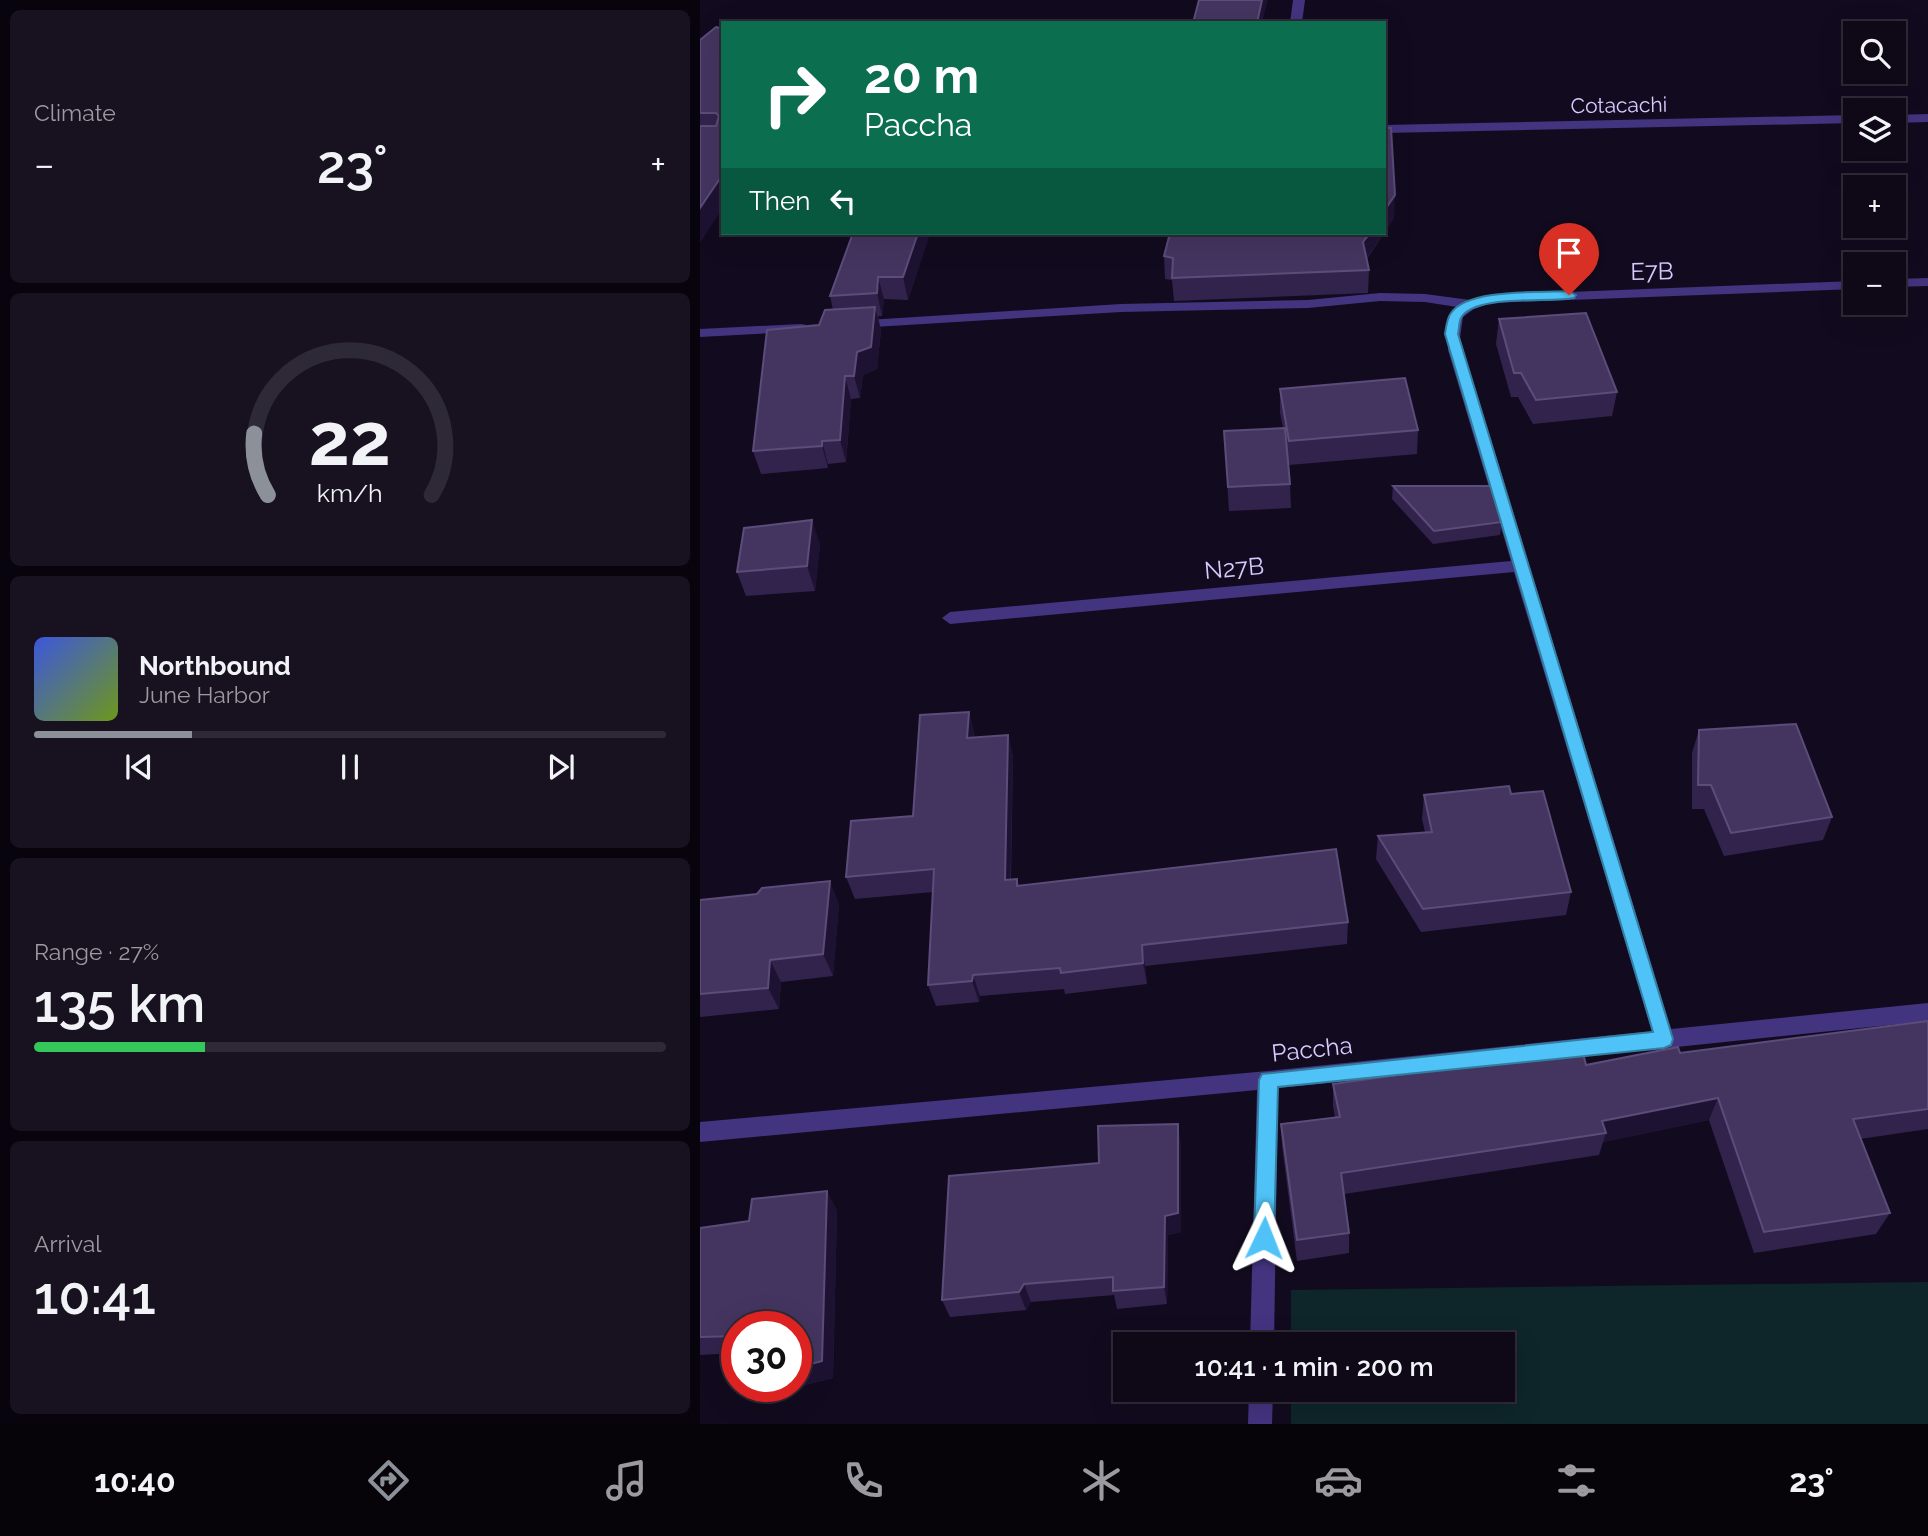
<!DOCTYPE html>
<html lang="en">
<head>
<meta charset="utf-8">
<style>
  :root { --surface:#0e0817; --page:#171120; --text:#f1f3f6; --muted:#9b9aa1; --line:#2e2936; --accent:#8c9099 }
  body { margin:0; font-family:Raleway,sans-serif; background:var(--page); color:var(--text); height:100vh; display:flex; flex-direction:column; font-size:26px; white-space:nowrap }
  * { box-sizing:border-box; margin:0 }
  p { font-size:23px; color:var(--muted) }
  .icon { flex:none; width:38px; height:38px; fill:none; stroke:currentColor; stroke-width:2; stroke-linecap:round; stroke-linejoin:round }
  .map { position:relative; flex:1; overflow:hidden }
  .sheet { display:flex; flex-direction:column; gap:10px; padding:10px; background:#08040d; width:700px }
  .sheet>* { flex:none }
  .hud { position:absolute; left:21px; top:21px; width:665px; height:214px; border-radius:0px; box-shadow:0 7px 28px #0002,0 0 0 2px var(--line); background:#0b6e4f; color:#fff; overflow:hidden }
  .fabs { position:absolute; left:1143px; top:21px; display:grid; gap:14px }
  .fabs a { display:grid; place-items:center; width:63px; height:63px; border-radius:0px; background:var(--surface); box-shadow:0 7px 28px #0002,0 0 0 2px var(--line); font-size:35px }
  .speed { position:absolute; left:21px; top:1311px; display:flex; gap:14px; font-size:35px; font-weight:700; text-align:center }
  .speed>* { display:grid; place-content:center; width:91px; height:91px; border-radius:50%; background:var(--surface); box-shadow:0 7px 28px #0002,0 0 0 2px var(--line); line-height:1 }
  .speed .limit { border:10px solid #d22; background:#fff; color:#111 }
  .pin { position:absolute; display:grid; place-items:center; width:60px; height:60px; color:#fff; margin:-72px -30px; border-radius:50% 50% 50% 0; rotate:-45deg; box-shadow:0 0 7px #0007 }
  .pin .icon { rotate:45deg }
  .me { position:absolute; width:77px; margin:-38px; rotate:2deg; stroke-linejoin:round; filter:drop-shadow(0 0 5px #0008) }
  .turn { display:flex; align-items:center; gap:24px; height:147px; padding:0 28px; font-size:32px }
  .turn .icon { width:91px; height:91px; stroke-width:2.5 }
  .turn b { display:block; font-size:49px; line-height:60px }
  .then { display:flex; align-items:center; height:66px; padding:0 28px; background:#0003; gap:14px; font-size:26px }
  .big { font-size:52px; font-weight:600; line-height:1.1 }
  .sheet .tile { flex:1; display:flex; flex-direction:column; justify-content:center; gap:10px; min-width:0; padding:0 24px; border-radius:10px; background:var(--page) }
  .sheet .dial { align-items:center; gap:0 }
  .dial svg { height:182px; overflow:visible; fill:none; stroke:var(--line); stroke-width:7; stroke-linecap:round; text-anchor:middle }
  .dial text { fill:var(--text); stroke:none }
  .song { display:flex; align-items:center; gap:21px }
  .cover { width:84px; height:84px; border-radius:10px; background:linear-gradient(135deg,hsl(230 70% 55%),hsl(80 70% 35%)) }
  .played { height:7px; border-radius:4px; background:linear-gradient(90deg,var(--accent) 25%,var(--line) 25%) }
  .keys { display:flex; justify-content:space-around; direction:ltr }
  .heat { display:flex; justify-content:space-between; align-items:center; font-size:38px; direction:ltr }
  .charge { height:10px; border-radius:5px; background:linear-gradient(90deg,#34c759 27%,var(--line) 0) }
  .trip { position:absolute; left:413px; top:1332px; width:402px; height:70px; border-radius:0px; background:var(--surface); box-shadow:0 7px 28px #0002,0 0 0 2px var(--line); font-weight:600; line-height:70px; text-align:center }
  .dock { display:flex; height:112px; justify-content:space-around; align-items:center; background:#060309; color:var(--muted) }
  .dock .icon { width:49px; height:49px }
  .dock .active { color:var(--accent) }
  .dock b { font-size:32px; color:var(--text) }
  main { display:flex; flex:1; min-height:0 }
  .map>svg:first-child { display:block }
  .green { fill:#0e2529 }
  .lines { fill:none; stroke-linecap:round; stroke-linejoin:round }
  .minor { fill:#433480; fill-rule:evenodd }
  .wall { fill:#32234d }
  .shaded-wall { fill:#1e1233 }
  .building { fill:#443560; stroke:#5b4c79; stroke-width:2 }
  .route { fill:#4fc3f7; stroke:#337fa1; stroke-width:2 }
  .labels { text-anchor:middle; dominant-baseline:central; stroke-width:7; stroke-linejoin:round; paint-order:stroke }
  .far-street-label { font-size:21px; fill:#d8c9ff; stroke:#120b1f }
  .street-label { font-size:24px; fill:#d8c9ff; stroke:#120b1f }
</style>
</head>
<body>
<main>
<section class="sheet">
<div class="tile"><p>Climate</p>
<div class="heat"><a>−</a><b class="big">23°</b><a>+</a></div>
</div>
<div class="tile dial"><svg viewBox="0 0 100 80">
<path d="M14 69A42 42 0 1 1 86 69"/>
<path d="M14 69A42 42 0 0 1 8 42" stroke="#8c9099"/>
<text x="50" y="56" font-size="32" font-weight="700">22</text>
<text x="50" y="72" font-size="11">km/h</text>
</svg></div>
<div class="tile">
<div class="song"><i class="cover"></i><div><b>Northbound</b><p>June Harbor</p></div></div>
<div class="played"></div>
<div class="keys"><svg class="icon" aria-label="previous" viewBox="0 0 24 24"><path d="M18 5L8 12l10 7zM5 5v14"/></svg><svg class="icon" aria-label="pause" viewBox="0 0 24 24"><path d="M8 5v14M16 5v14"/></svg><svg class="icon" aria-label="next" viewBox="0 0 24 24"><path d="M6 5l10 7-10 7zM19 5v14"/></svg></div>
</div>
<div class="tile"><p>Range · 27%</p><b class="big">135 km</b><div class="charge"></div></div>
<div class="tile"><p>Arrival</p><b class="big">10:41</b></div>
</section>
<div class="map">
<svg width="1228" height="1424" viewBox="0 0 1228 1424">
  <rect width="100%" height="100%" fill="#120b1f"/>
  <!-- green -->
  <path class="green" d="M1228,1282V1424H591V1390H803V1344H591V1290Z"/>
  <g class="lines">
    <!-- minor -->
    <g class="minor">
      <path d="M593,0H605L602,23H590Z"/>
      <path d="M1228,114V122L1194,123V115Z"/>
      <path d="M1155,115V123L684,133V125Z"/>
      <path d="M1228,278V286L1194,287V279Z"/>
      <path d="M1155,281V289L790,303L774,309L763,317L760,338L971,1029L1228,1003V1021L578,1088L574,1344H550L557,1090L0,1142V1122L568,1071L952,1031L814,572L250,624L242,618L250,612L811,561L748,350L747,321L757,307L725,302L680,301L608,308L421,312L157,328L152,327V321L421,304L608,300L680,293L725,294L770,300L789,295Z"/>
      <path d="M101,324L106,325V331L0,337V329Z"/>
      <path d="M549,1390H573L572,1424H548Z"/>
    </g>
  </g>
  <!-- wall -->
  <g class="wall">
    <path d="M23,29V207L0,242V40Z"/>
    <path d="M694,218L667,259L669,270L668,293L474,301L472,280L465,279L464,256Z"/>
    <path d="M153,233H230L208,300L184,299L182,316H178L181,330L177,369L163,375L160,398L151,399L146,462L128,464V468L61,474L53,451L119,325L133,310L130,296Z"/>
    <path d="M799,319L917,392L912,416L833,424L818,397H811L796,344Z"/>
    <path d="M580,389L718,430L717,454L589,465L587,451L590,484L591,508L529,511L524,431L583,428L580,413Z"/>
    <path d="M693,486L802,522L800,535L733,544L692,499Z"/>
    <path d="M120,544L115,591L46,596L37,572Z"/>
    <path d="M999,730L1132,817L1123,840L1024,856L1004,809H992V753Z"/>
    <path d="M275,735L274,737L308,735L313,757L311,879H317L319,885L648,922L647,944L445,966L447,984L365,994L364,989L280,996L279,1002L236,1006L228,985L233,892L155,899L146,877L213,816Z"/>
    <path d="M811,794L871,892L866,915L721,932L676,859L678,836L725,832L722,819L724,795Z"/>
    <path d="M0,900L139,904L133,976L81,982L79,1009L0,1017Z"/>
    <path d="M1228,1021V1129L1160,1139L1190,1213L1176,1234L1054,1253L1009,1120L903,1142L899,1155L644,1194L649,1233V1253L597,1261L582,1146L581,1124L635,1118L633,1106V1084L886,1065Z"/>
    <path d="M481,1144V1232L468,1235L467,1304L417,1309L414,1295L331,1302L326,1310L250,1317L242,1300L399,1163Z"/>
    <path d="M137,1210L133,1378L70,1394L96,1326H37V1353L0,1355V1228Z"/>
  </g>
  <!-- shaded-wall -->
  <g class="shaded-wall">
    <path d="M562,0H568L562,23H557Z"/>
    <path d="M23,174V207L0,242V208Z"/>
    <path d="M695,195L694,218L662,265L663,242L670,233H684V211Z"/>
    <path d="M218,233H230L208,300L203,277Z"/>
    <path d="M178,277L184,299L182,316L177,293Z"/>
    <path d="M175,307L181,330L177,369L163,375L160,398L154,376L157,352Z"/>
    <path d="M145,376L151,399L146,462L140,440Z"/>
    <path d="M122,441L128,464V468L122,446Z"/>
    <path d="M112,520L120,544L115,591L107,566Z"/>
    <path d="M269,712L275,735L273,760L267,738Z"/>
    <path d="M308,735L313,757L310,902L305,880Z"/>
    <path d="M130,881L139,904L133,976L123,954Z"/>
    <path d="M442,945L445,966L447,984L443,963Z"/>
    <path d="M70,960L81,982L79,1009L68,988Z"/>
    <path d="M273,975L280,996L279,1002L272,981Z"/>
    <path d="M1018,1098L1009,1120L903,1142L906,1133L902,1121Z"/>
    <path d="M478,1124L481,1144V1232L468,1235L467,1304L464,1287L465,1216Z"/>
    <path d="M127,1191L137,1210L133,1378L70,1394L64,1386H96V1368Z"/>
    <path d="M324,1284L331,1302L326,1310L319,1292Z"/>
  </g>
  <!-- building -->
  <g class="building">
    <path d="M499,0H562L557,23H493Z"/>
    <path d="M16,27L23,29V174L0,208V126H16L19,116L16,113H0V40Z"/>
    <path d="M684,128H691L695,195L684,211Z"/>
    <path d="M153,233H218L203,277H178L177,293L130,296Z"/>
    <path d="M470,233H670L663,242L669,270L472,278L473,258L464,256Z"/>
    <path d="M175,307L171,347L157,352L154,376H145L140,440L122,441V446L53,451L67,330L119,325L125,310Z"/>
    <path d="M886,313L917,392L836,400L821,373H814L799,319Z"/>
    <path d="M705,378L718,430L589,441L580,389Z"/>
    <path d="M585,428L590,484L528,487L524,431Z"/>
    <path d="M693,486H791L802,522L734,531Z"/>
    <path d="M112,520L107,566L37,572L44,528Z"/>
    <path d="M269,712L267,738L308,735L305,880L317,879V886L636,849L648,922L442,945L443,963L361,973L360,968L273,975L272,981L228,985L234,869L146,877L151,821L213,816L220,715Z"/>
    <path d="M1096,724L1132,817L1031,833L1011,785H998L999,730Z"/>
    <path d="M809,786L811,794L843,791L871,892L723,909L678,836L732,832L724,795Z"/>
    <path d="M130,881L123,954L70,960L68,988L0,994V900L57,894L62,888Z"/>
    <path d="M1228,1021V1109L1153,1119L1190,1213L1064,1232L1018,1098L902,1121L906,1133L641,1173L649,1233L597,1240L581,1124L640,1117L633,1084L882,1049L886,1065L978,1047L980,1053Z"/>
    <path d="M478,1124V1213L465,1216L464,1287L413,1291V1277L324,1284L319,1292L242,1300L249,1176L399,1163L398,1126Z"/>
    <path d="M127,1191L122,1361L96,1368V1326H37V1336L0,1337V1228L49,1221L52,1199Z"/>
  </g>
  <!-- route -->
  <path class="route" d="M869,291L876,295L874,298C849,303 773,294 761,318C759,322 759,329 758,334L973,1039L971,1045L964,1048L578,1087L574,1238L572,1245L564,1248L557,1245L554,1238L559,1080L562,1074L953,1032L745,334C746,327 747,318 751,313C768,288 841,293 869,291Z"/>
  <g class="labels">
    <!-- far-street labels -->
    <g class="far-street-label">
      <text transform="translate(919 105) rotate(-1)">Cotacachi</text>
    </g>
    <!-- street labels -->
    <g class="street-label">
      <text transform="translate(952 271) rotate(-1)">E7B</text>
      <text transform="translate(534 568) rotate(-5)">N27B</text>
      <text transform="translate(612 1049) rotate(-6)">Paccha</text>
    </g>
  </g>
</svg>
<div class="fabs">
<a><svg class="icon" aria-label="search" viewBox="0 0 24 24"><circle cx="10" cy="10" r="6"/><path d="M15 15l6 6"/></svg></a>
<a><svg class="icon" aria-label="layers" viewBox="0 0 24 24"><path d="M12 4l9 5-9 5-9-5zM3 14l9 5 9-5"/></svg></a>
<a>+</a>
<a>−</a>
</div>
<div class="speed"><div class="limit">30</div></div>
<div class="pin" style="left:869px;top:295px;background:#d93025"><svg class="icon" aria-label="arrive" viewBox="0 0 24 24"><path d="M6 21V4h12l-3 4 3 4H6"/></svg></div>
<svg class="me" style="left:564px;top:1238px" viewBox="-20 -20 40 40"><path d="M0-17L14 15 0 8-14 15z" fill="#4fc3f7" stroke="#fff" stroke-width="4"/></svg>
<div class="trip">10:41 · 1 min · 200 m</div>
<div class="hud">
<div class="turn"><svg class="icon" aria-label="right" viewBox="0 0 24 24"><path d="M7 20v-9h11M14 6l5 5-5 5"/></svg><div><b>20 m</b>Paccha</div></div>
<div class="then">Then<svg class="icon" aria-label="left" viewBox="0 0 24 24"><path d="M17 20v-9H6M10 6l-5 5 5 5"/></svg></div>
</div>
</div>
</main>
<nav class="dock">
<b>10:40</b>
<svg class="icon active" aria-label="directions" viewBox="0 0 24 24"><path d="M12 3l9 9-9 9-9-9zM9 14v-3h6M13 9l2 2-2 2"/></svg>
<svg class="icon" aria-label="music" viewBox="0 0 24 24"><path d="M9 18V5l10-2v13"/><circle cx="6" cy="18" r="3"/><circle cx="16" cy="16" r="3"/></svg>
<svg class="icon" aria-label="phone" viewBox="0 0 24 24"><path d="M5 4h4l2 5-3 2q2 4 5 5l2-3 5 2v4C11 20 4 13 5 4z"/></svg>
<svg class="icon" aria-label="climate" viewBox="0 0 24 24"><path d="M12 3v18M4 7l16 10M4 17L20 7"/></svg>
<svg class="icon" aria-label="car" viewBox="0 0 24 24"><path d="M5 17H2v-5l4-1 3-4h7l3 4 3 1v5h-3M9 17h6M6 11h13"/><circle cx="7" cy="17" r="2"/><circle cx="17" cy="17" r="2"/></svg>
<svg class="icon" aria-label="filters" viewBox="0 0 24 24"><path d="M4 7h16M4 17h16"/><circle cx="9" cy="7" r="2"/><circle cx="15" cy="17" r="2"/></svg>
<b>23°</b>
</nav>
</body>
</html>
